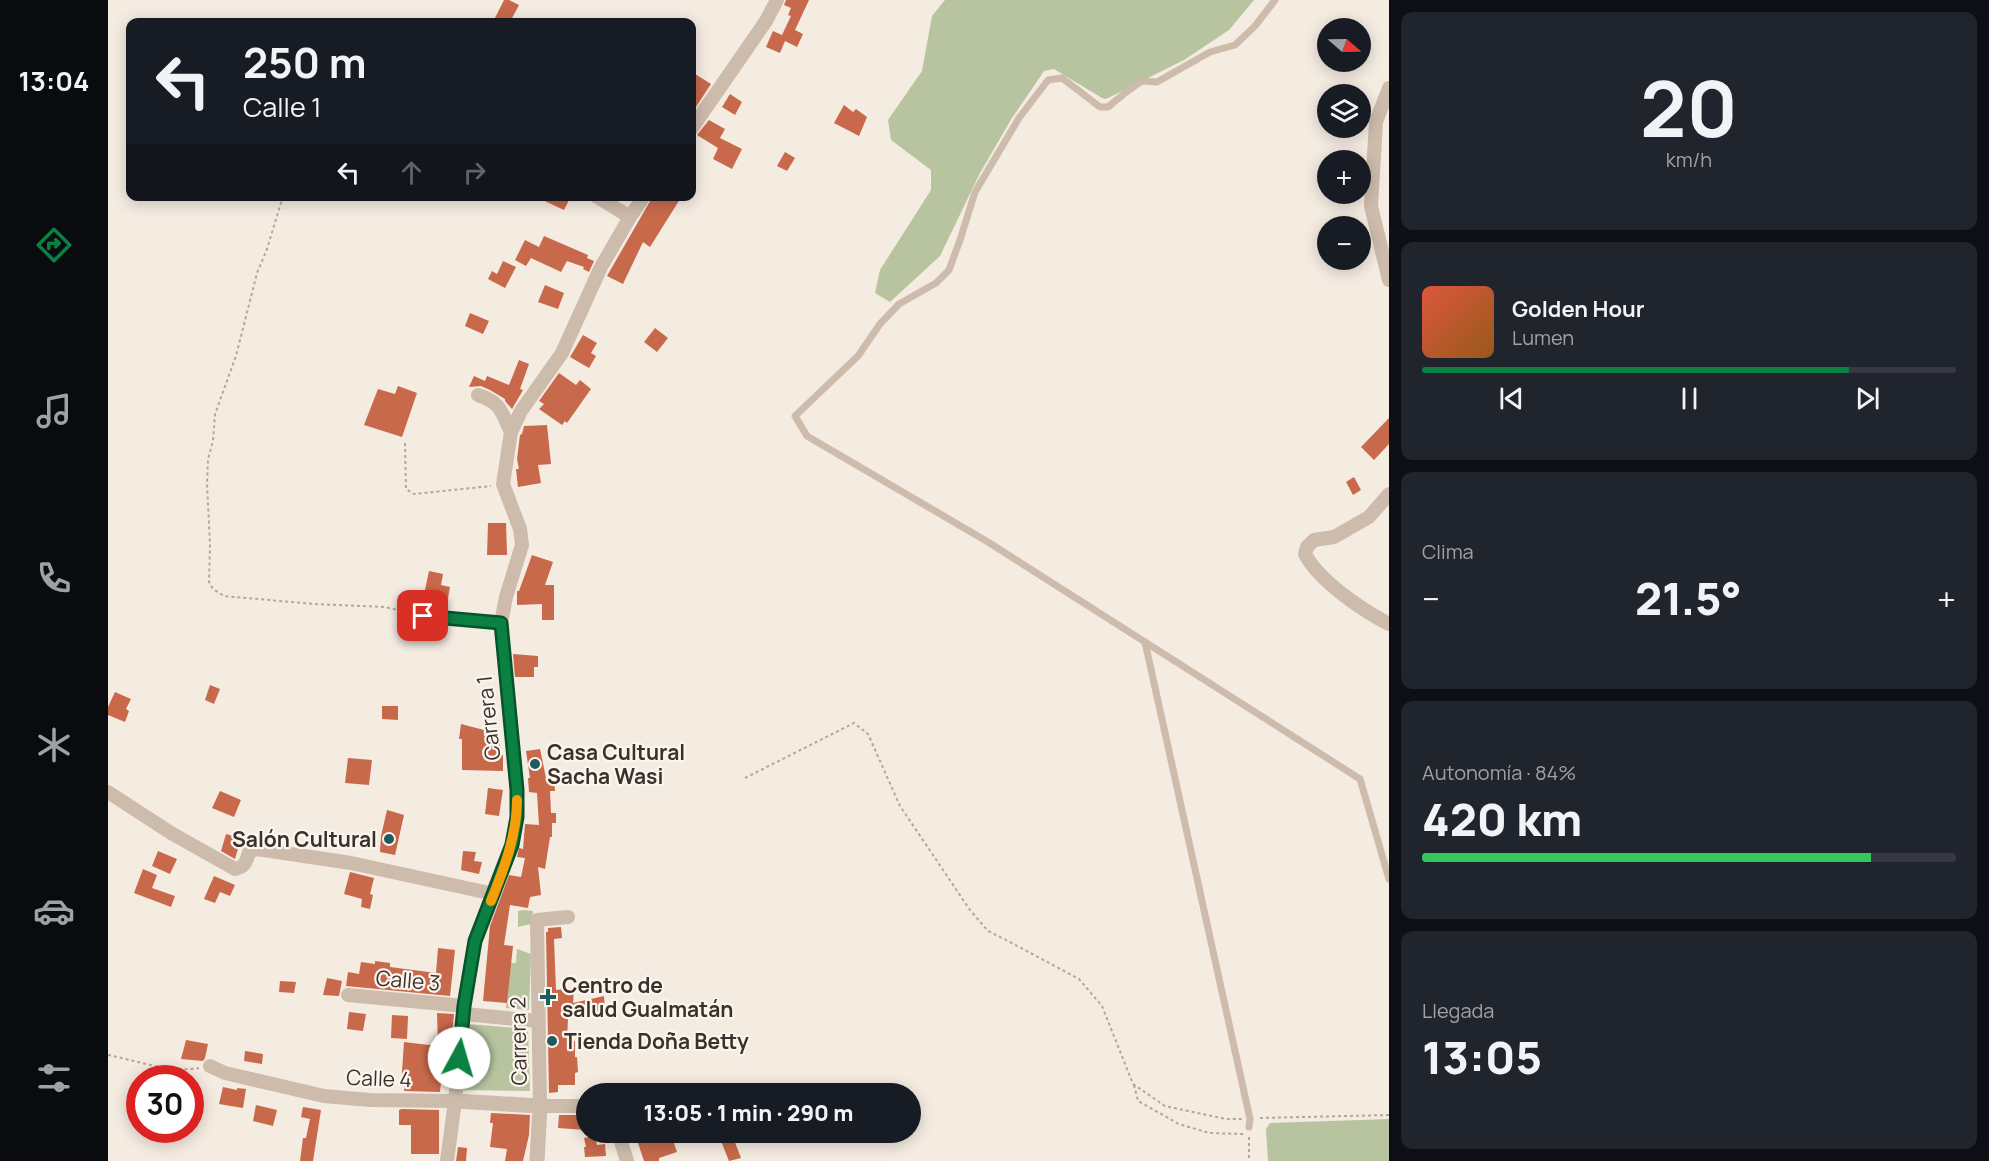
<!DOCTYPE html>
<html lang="es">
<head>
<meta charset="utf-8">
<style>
  :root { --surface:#171b24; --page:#20242c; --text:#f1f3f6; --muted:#9ea1a6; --line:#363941; --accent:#0b8043 }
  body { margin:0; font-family:Manrope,sans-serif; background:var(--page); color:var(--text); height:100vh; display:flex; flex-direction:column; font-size:22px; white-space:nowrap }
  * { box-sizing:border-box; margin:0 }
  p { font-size:20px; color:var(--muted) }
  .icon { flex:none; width:33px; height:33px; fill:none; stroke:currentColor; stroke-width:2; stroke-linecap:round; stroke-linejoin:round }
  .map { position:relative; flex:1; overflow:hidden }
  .sheet { display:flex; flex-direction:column; gap:12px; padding:12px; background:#0d0f14; width:600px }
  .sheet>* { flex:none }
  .top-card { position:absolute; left:18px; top:18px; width:570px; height:183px; border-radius:12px; box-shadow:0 3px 15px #0003; background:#171b24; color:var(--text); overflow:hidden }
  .needle { width:39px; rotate:110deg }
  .controls { position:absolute; left:1209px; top:18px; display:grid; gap:12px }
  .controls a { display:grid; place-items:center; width:54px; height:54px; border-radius:50%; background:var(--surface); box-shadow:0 3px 15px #0003; font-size:30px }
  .speed { position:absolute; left:18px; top:1065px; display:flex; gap:12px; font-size:30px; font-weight:700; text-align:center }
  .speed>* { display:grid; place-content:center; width:78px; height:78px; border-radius:50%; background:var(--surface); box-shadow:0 3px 15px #0003; line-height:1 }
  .speed .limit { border:9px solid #d22; background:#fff; color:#111 }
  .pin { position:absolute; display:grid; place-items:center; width:51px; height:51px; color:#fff; margin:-26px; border-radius:12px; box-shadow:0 3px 9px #0006 }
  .me { position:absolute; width:66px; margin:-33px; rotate:6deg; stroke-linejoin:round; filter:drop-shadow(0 0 4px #0008) }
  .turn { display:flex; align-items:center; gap:21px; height:126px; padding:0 18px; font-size:27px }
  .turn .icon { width:78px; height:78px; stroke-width:2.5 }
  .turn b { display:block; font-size:42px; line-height:51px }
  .lanes { display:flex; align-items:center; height:57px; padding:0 18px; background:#0003; justify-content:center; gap:30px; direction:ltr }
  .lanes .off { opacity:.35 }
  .big { font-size:45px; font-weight:800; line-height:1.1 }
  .sheet .widget { flex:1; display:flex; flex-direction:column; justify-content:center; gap:9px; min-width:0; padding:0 21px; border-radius:12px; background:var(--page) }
  .sheet .dial { align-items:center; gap:0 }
  .dial b { font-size:78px; line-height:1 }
  .song { display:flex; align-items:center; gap:18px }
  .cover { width:72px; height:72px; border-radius:9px; background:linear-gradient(135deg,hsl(10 70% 55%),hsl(30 70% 35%)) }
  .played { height:6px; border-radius:3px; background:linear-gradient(90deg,var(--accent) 80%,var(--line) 80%) }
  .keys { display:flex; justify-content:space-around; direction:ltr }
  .heat { display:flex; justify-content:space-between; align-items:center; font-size:33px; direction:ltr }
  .charge { height:9px; border-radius:4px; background:linear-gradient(90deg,#34c759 84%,var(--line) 0) }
  .trip { position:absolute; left:468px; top:1083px; width:345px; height:60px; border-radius:30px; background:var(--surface); box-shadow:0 3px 15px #0003; font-weight:800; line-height:60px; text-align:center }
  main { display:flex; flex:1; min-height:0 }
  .menu { display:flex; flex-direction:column; width:108px; justify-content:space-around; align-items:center; background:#090b0e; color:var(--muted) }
  .menu .icon { width:42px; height:42px }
  .menu .active { color:var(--accent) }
  .menu b { font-size:27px; color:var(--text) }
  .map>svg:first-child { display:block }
  .green { fill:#b8c4a0 }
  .building { fill:#c8694b }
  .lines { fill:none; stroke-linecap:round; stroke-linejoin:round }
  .path { stroke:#b9a596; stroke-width:2; stroke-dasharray:3 3; stroke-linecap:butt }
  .service { stroke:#cdbbac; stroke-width:7 }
  .minor { stroke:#cdbbac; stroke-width:14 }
  .tertiary { stroke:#cdbbac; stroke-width:15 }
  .route-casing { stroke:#07532c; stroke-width:15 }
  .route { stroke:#0b8043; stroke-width:10 }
  .slow { stroke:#f59e0b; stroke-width:10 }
  .poi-dot { fill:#1f5a5e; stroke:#fbf5ee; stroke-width:2 }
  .labels { text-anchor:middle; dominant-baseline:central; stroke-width:4.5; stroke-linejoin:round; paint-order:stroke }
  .street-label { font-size:21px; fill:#3b302b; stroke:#fbf5ee }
  .poi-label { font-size:21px; font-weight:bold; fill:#3b302b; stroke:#fbf5ee; text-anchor:start }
</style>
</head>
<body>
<main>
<nav class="menu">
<b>13:04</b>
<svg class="icon active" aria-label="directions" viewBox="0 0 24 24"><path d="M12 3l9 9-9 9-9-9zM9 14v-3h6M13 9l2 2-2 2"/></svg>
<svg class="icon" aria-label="music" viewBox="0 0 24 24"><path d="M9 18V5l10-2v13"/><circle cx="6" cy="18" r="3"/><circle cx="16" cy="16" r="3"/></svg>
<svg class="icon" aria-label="phone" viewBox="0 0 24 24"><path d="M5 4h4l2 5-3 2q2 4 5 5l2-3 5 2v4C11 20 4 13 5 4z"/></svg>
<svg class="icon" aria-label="climate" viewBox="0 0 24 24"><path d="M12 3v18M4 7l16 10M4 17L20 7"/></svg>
<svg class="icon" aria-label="car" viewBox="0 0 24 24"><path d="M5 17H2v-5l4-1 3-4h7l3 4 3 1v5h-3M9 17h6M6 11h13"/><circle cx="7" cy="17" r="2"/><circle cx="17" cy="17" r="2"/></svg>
<svg class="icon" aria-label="filters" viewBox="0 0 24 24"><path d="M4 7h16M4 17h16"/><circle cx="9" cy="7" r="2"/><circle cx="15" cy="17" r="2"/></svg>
</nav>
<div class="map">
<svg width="1281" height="1161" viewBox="0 0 1281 1161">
  <rect width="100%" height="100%" fill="#f4ebe1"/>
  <!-- green -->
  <g class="green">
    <path d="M837,0H1146L1121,30L1076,60L998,99L994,98L946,69L936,71L904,118L872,173L832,256L782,302L767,293L772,270L823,190V170L783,140L780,120L814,71L824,16Z"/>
    <path d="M415,910L425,911L423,924L410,927V911Z"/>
    <path d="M409,949L423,954L421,1010L398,1008L403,963H408Z"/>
    <path d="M360,1024L420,1029L422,1091L353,1090Z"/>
    <path d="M1281,1119V1161H1160L1158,1129L1162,1123Z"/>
  </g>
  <!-- building -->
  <g class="building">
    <path d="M396,0H401L411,5L402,22H397L387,18Z"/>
    <path d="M678,0H701L687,30L695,34L689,47L677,41L672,53L658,47L665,31L674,35L683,16L680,15L683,8L676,5Z"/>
    <path d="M584,72L603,84L584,113Z"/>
    <path d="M622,94L634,102L627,115L614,107Z"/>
    <path d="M736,105L745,112L748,109L759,117L751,136L726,123Z"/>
    <path d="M601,120L617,129L612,138L634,149L624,169L605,159L610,148L589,135Z"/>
    <path d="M677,152L687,158L679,171L669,166Z"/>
    <path d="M426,196H463L456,210Z"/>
    <path d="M545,196H574L542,247L535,242L515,284L499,276Z"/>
    <path d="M436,236L480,255L479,258L486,261L481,272L475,269L476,267L459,261L453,272L423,258L418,266L407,260L417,240L431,247Z"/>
    <path d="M395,261L408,267L397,288L380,279L384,271L389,274Z"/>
    <path d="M437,285L456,293L450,309L430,302Z"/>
    <path d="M362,313L381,321L375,334L357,326Z"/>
    <path d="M547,328L560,338L549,352L536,342Z"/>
    <path d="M475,335L489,343L483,353L488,356L481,368L462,357Z"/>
    <path d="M411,360L421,364L412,389L415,390L404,409L397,401V399L382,390L373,386L361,387L366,376L377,381L379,376L401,385Z"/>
    <path d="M451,373L468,385L472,380L483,389L459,423L457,421L454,425L431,409L436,404L431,401Z"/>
    <path d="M290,386L309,393L294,437L256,425L270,389L287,394Z"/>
    <path d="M1281,418V444L1266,460L1253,447Z"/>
    <path d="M439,425L443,464L430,465L433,483L410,487L408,469H411L409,459L412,435L414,434L416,426Z"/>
    <path d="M1246,477L1253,490L1245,495L1238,482Z"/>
    <path d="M380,523H398L399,555H379Z"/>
    <path d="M424,555L445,562L437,585H446V620H434V604L409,605V591H411Z"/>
    <path d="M321,571L335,574L333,585L342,587L338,609L314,604Z"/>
    <path d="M405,654L430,656V667H426V677H407Z"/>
    <path d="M102,685L112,689L106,704L97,700Z"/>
    <path d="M7,692L23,699L18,709L21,711L17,722L0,715V707Z"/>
    <path d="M274,706H290V720L274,719Z"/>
    <path d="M353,724L376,730V736H392L391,755H395V771L354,770V739H351Z"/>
    <path d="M432,749L438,778L446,777L447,791H442L443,813H448V823H444V837H442L437,869L430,867L433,895L422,897L420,908L402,905L396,945L405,946L399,1003L375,1001L382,926L401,875L413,877L417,858L409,857L411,848L415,849L417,824L431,825L429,793L421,792L420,778H422L418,751Z"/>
    <path d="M240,758L264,760L261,785L237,783Z"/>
    <path d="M380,788L395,790L391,816L377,814Z"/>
    <path d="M112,791L133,800L126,817L104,808Z"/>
    <path d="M279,810L296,815L287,855L272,852L273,836Z"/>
    <path d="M118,834L133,838L127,859L113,851Z"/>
    <path d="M50,851L69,859L62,874L44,866Z"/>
    <path d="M355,851L368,852L366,861L374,862L371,874L353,870Z"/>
    <path d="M35,869L49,875L44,888L67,896L63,907L26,893Z"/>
    <path d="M242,872L266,878L262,894L265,895L262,909L253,907L254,899L236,894Z"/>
    <path d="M106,876L127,885L122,896L112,892L107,903L96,899Z"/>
    <path d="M453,927L454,938L446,939L448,990L466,988L465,1003L496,996L497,1009L460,1018L459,1042L467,1041V1057H469L470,1072L467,1073V1085H450V1092L441,1093L438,932H440V928Z"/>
    <path d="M330,948L347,950L342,996L238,986L240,972L251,974L253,962L267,964V961L282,963V967L328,973Z"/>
    <path d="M219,978L234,981L231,996L215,995Z"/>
    <path d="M172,981L188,982L186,993L171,992Z"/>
    <path d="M241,1012L258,1014L255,1031L239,1029Z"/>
    <path d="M329,1013L346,1014L344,1036L338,1035L332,1092L296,1091L297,1086H293L296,1042L330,1046Z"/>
    <path d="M284,1015L300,1016L299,1039L283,1038Z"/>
    <path d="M78,1040L100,1044L97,1058L95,1061L73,1059Z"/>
    <path d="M137,1051L155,1054L154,1064L136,1061Z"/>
    <path d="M115,1087L129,1090V1088L138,1089L135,1108L111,1104Z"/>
    <path d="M148,1105L169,1110L165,1126L145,1121Z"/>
    <path d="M195,1107L213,1110L205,1161H192L195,1138H198L202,1119L193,1117Z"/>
    <path d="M294,1109L331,1110V1154H303V1125H291V1110Z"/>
    <path d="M383,1113L422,1115L421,1135L415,1161H397L399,1149L382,1147L385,1123H382Z"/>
    <path d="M451,1115H478V1130L450,1128Z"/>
    <path d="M532,1132H543L547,1143L564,1137L569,1152L551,1158V1161H536L527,1134Z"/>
    <path d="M604,1132H633L625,1137L633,1158L621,1161L613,1141L609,1143Z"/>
    <path d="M487,1136L489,1145L497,1144L498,1156L477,1157L476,1147H478L476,1138Z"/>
    <path d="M350,1147L359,1148L358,1161H348Z"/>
  </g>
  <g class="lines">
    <!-- path -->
    <g class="path">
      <path d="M175,196L159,249L149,273L128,356L107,414L105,441L100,459L99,484L102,544L101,582L105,589L116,596L206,604L277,607L306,614"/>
      <path d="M297,443L298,489L306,494L383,486"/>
      <path d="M637,778L746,723L760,734L792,806L862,910L880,931L902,942L971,979L994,1006L1025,1084L1057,1106L1118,1119H1134"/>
      <path d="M0,1055C31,1061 60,1073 91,1068"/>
      <path d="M1026,1085L1030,1101L1071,1124L1101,1133L1136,1134"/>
      <path d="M1152,1118L1281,1115"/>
      <path d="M1141,1137V1161"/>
    </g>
    <!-- service -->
    <g class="service">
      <path d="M1167,0L1147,26L1127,45L1102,52L1049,82L1034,81L1017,93L1000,107H992L954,78L940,80L911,118L867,192L852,240L841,270L828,283L791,304L772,324L750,356L687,416L699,436L880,542L1252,779L1281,879"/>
      <path d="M315,616L393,623"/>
      <path d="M1037,642L1142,1119L1141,1127"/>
    </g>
    <!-- minor -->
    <g class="minor">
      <path d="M1281,88L1268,122L1263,206L1281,280"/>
      <path d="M584,128L658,21L669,0"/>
      <path d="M488,196L522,217"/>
      <path d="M370,395C394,403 393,412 403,432"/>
      <path d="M1281,494L1261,517L1226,537L1206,540L1199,547L1197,554C1211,581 1254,610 1281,624"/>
      <path d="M0,792L63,833L127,869C137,867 138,862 141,852L149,849L243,863L386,894"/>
      <path d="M460,917L429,920L432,1106H478"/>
      <path d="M240,995L356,1006"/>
      <path d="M356,1014L430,1021"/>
      <path d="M102,1066L117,1073L216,1096L262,1100L347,1101"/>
      <path d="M510,1132L519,1161"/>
      <path d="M339,1161L347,1101L356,1006L367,941L403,845L409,817V790L393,623L398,597L414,545L412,529L395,484L403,432L413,411L454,353L493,267L522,217L536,196"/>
    </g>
    <!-- tertiary -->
    <path class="tertiary" d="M347,1101L432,1106L429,1161"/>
  </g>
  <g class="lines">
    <!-- route casing -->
    <g class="route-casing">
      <path id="route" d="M315,616L393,623L409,790V817L404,845L367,941L356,1006L351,1058"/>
    </g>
    <!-- route -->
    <use href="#route" class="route"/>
    <!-- slow -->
    <path class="slow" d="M383,901C396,869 409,835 409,800"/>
  </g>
  <!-- markers -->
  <g class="poi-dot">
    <circle cx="427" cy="764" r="6"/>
    <circle cx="281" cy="839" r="6"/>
    <path d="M437 988h6v6h6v6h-6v6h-6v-6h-6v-6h6z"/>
    <circle cx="444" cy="1041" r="6"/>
  </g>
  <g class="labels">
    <!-- street labels -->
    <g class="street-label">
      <text transform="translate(380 718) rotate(-96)">Carrera 1</text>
      <text transform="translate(300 980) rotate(5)">Calle 3</text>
      <text transform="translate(410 1041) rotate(-91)">Carrera 2</text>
      <text transform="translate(271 1078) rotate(2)">Calle 4</text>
    </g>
    <!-- poi labels -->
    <g class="poi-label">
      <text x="439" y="752">Casa Cultural<tspan x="439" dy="24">Sacha Wasi</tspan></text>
      <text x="269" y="839" text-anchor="end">Salón Cultural</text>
      <text x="454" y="985">Centro de<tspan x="454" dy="24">salud Gualmatán</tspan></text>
      <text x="456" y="1041">Tienda Doña Betty</text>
    </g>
  </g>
</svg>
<div class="controls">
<a><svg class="needle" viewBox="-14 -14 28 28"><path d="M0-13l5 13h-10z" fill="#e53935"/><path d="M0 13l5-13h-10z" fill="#9ea1a6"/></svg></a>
<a><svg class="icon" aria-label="layers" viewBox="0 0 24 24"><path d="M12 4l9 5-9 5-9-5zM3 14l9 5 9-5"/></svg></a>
<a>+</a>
<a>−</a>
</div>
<div class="speed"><div class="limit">30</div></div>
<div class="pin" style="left:315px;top:616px;background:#d93025"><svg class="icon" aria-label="arrive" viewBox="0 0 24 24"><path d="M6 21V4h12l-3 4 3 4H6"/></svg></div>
<svg class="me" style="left:351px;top:1058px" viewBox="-20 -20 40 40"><circle r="19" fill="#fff"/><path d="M0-13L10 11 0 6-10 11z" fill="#0b8043"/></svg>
<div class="trip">13:05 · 1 min · 290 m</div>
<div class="top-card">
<div class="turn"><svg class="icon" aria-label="left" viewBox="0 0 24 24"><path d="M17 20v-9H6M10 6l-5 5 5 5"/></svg><div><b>250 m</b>Calle 1</div></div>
<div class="lanes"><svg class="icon" aria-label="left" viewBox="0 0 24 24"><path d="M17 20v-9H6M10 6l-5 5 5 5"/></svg><svg class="icon off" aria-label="ahead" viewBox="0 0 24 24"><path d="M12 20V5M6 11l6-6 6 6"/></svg><svg class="icon off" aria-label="right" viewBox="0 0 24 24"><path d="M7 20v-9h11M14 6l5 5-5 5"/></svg></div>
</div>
</div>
<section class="sheet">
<div class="widget dial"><b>20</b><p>km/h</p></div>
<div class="widget">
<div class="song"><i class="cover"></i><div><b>Golden Hour</b><p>Lumen</p></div></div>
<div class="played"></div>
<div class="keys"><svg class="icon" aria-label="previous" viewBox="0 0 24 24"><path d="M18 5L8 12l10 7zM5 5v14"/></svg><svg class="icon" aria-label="pause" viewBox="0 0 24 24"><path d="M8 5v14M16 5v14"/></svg><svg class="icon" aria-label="next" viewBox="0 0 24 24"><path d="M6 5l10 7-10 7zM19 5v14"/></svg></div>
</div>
<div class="widget"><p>Clima</p>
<div class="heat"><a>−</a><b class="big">21.5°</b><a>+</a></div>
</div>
<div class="widget"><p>Autonomía · 84%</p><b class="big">420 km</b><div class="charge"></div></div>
<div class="widget"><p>Llegada</p><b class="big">13:05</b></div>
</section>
</main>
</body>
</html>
